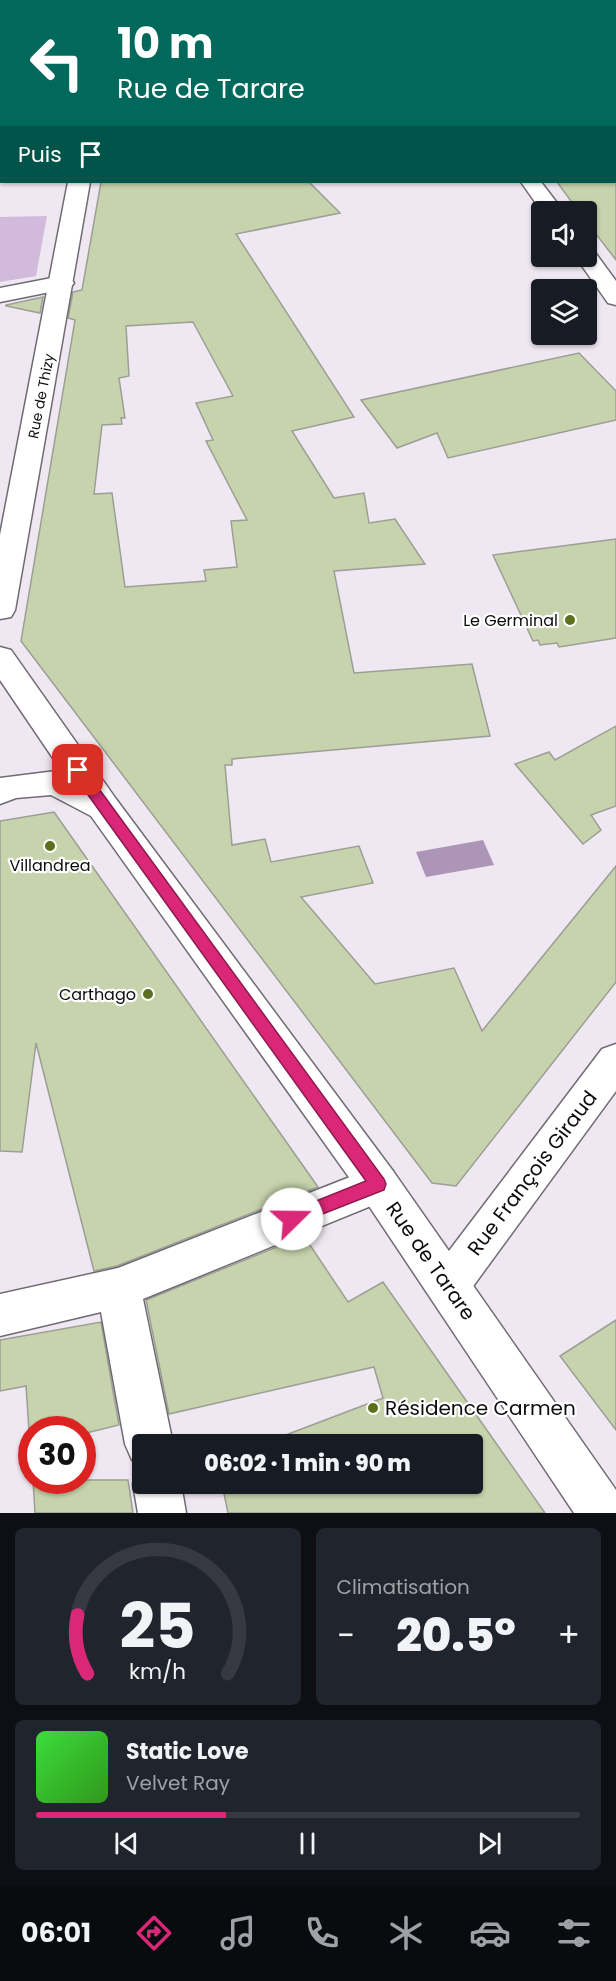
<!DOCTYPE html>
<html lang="fr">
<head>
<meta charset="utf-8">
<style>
  :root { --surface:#171b24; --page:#20242c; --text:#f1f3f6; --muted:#9ea1a6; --line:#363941; --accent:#db2777 }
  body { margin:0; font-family:Poppins,sans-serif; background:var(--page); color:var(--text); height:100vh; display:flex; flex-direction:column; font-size:22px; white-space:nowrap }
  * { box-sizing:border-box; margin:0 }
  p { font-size:20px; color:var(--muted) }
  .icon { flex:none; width:33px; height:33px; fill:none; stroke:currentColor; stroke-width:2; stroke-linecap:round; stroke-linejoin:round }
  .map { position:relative; height:1513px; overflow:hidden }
  .panel { display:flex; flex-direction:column; gap:15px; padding:15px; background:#0d0f14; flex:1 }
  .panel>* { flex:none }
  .top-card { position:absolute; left:0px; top:0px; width:616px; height:183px; box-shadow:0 2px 4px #0004; background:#00695c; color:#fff; overflow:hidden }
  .fabs { position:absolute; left:531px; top:201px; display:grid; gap:12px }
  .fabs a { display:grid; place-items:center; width:66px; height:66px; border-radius:6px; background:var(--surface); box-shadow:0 2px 4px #0004; font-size:30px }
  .speed { position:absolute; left:18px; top:1416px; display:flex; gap:12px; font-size:30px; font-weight:700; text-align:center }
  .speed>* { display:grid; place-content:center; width:78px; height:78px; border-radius:50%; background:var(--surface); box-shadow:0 2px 4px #0004; line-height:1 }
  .speed .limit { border:9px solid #d22; background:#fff; color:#111 }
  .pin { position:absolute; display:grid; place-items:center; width:51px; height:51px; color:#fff; margin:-26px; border-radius:12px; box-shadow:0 3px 9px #0006 }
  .me { position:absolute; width:66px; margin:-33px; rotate:68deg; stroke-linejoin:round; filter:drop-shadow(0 0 4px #0008) }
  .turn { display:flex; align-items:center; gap:21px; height:126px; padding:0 18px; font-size:27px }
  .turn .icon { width:78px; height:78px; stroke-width:2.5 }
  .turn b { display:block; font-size:42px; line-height:51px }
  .then { display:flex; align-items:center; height:57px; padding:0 18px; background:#0003; gap:12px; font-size:22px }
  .big { font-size:45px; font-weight:800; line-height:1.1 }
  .panel .card { flex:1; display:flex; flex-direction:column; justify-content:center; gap:9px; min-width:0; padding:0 21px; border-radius:9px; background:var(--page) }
  .panel .dial { align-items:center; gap:0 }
  .dial svg { height:156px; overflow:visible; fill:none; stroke:var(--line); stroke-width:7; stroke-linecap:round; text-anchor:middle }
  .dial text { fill:var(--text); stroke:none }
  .song { display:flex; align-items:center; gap:18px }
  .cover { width:72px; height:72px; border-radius:9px; background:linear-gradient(135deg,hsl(120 70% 55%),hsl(110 70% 35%)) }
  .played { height:6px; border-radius:3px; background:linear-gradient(90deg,var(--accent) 35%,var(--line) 35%) }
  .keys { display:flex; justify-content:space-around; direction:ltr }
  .heat { display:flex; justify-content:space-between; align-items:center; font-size:33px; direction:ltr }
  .panel .tiles { flex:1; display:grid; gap:15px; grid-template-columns:1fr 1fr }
  .card:last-child { grid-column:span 2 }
  .trip { position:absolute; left:132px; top:1434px; width:351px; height:60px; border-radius:6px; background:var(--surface); box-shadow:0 2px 4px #0004; font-weight:800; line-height:60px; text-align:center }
  .menu { display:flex; height:96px; justify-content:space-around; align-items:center; background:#090b0e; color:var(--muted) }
  .menu .icon { width:42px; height:42px }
  .menu .selected { color:var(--accent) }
  .menu b { font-size:27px; color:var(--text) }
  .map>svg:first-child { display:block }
  .green { fill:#d1badb }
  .water { fill:#ac95b6 }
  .building { fill:#c7d3ac; stroke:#9c9f95; stroke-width:1.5; fill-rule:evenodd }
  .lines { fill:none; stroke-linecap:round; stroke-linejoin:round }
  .minor-casing { stroke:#706a72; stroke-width:3 }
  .major-casing { stroke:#706a72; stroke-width:3 }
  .minor { fill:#fff; fill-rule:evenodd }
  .major { fill:#fff; fill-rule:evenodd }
  .route { fill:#db2777; stroke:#8e194d; stroke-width:1.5 }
  .poi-dot { fill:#5c6f1d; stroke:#fff; stroke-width:2 }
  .labels { text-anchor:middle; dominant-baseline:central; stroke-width:4.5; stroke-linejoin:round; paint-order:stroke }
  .far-street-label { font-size:14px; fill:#0d0b0e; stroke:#fff }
  .poi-label { font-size:16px; fill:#0d0b0e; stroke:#fff; text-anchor:end }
  .near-street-label { font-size:20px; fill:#0d0b0e; stroke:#fff }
  .near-poi-label { font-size:20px; fill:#0d0b0e; stroke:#fff; text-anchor:start }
</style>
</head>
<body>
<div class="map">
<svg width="616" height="1513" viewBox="0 0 616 1513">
  <rect width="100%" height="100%" fill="#efe8f2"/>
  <!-- green -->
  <path class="green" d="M47,216L36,276L0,282V217Z"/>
  <!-- water -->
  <path class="water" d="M483,840L494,865L426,877L416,852Z"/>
  <!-- building -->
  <g class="building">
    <path d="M101,182H309L340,213L236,234L354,417L292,431L334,498L364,493L369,523L395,519L425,564L334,571L354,673L472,664L490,736L232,759V765H225L232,845L265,839L271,862L359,846L373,883L301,897L375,984L454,968L482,1031L616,866V982L456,1186L432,1183L21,641L75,320L68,318L73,292L82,290ZM193,322L233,396L196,403L213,440L206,441L247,520L231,521L237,567L204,570L206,581L125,587L112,493L94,494L102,425L122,424L121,418H125L119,378L129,376L126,326Z"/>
    <path d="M557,182H616V260L586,221V212H579Z"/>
    <path d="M43,297L40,313L6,306V305Z"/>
    <path d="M579,353L616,391V420L448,458L437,433L397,448L361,400Z"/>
    <path d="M616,539V638L559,647L557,643L540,645L538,640L533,641L493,555Z"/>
    <path d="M616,726V806L591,815L601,830L583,844L515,764L549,752L555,760Z"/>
    <path d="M54,812L318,1187L117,1266L94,1271L36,1043L22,1152L0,1151V821Z"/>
    <path d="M304,1236L348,1302L383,1282L545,1513H228L222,1484H472V1444H262L383,1398L374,1367L169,1414L146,1300Z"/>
    <path d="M616,1320V1430L560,1356Z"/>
    <path d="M101,1322L119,1425L82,1434V1430H32L30,1446L26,1386L0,1391V1340Z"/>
    <path d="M33,1480H128L133,1513H35Z"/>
  </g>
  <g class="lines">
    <!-- minor casing -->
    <g class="minor-casing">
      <g id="minor">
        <path d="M129,0H147L128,2Z"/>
        <path d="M182,0H211L181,2Z"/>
        <path d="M390,0H408L409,2H391Z"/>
        <path d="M0,100H2V113L0,112Z"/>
        <rect x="615" y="161" width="1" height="12"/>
        <path d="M521,182H541L564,212H542Z"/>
        <path d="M586,249L594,251L616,281V305L608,303L575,256H586Z"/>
        <path d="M62,276L70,278L74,283L70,288L0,302V288Z"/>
        <path d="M616,1044V1091L463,1300L448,1306L433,1300L426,1286L433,1272L602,1049Z"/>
        <path d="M378,1166L393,1171L399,1184L393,1197L143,1299L173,1444H142V1465L132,1460L125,1444L101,1312L0,1336V1294L118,1268Z"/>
        <path d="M142,1466V1484H181L186,1513H138L133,1484Z"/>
      </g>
    </g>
    <!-- major casing -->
    <g class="major-casing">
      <g id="major">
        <path d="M572,0H594L571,2Z"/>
        <path d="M0,121H2L0,134Z"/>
        <path d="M68,182H90L15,610L11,617L0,619V535Z"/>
        <path d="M0,647L11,650L116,799L393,1171L616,1490V1513H574L363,1197L91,816L51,795L16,798L0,804V778L56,771L63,773L0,680Z"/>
      </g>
    </g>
    <!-- minor -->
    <use href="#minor" class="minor"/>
    <!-- major -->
    <use href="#major" class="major"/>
  </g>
  <!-- route -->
  <path class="route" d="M78,766L83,767L384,1179L386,1184L384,1190L292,1226L286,1224L284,1219L286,1213L366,1181L73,774L71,770L73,767Z"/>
  <!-- markers -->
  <g class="poi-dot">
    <circle cx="570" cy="620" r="6"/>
    <circle cx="50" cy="846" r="6"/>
    <circle cx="148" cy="994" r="6"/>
    <circle cx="373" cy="1408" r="6"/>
  </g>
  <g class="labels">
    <!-- far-street labels -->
    <g class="far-street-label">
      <text transform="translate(41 396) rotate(-79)">Rue de Thizy</text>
    </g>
    <!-- poi labels -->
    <g class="poi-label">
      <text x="558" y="620">Le Germinal</text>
      <text x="50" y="865" text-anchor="middle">Villandrea</text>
      <text x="136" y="994">Carthago</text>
    </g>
    <!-- near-street labels -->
    <g class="near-street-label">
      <text transform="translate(532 1173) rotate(-53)">Rue François Giraud</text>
      <text transform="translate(431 1261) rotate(55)">Rue de Tarare</text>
    </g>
    <!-- near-poi labels -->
    <g class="near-poi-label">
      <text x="385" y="1408">Résidence Carmen</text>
    </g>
  </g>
</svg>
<div class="fabs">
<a><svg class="icon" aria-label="sound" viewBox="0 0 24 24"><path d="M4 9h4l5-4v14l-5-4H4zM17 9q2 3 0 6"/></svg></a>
<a><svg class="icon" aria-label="layers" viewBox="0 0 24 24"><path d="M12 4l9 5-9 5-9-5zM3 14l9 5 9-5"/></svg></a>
</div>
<div class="speed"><div class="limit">30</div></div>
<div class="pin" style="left:78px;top:770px;background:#d93025"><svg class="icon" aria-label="arrive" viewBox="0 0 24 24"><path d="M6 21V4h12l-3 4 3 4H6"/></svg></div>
<svg class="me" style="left:292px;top:1219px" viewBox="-20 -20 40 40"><circle r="19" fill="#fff"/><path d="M0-13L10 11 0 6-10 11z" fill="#db2777"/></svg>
<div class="trip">06:02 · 1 min · 90 m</div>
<div class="top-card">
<div class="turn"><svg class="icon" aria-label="left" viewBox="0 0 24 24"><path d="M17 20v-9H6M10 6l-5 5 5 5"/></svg><div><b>10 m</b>Rue de Tarare</div></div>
<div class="then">Puis<svg class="icon" aria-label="arrive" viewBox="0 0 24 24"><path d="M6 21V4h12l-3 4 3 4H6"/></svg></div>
</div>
</div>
<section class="panel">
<div class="tiles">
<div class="card dial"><svg viewBox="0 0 100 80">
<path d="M14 69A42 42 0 1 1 86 69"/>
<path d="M14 69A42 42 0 0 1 9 39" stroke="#db2777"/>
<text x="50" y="56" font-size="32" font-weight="700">25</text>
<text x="50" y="72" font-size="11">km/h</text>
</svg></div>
<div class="card"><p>Climatisation</p>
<div class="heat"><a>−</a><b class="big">20.5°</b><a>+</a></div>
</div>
<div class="card">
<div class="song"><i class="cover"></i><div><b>Static Love</b><p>Velvet Ray</p></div></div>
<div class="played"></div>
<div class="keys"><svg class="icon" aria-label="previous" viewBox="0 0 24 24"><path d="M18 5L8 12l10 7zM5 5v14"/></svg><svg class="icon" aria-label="pause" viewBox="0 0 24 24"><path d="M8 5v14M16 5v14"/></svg><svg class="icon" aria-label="next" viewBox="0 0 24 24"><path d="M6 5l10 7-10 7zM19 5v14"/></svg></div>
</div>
</div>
</section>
<nav class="menu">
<b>06:01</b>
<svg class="icon selected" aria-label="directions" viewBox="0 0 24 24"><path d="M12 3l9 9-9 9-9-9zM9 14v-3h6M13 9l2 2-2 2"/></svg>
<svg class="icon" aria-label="music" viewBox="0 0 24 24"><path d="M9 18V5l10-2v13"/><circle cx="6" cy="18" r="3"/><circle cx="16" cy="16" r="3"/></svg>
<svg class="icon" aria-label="phone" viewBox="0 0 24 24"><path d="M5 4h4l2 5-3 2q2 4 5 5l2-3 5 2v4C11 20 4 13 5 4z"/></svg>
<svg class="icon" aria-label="climate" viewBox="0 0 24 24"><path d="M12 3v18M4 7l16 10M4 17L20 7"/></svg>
<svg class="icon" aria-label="car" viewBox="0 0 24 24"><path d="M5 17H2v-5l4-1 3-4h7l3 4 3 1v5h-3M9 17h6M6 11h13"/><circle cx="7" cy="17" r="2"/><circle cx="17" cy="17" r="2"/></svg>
<svg class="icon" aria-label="filters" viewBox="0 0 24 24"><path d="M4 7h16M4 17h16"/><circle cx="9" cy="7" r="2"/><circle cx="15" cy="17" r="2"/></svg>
</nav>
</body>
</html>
